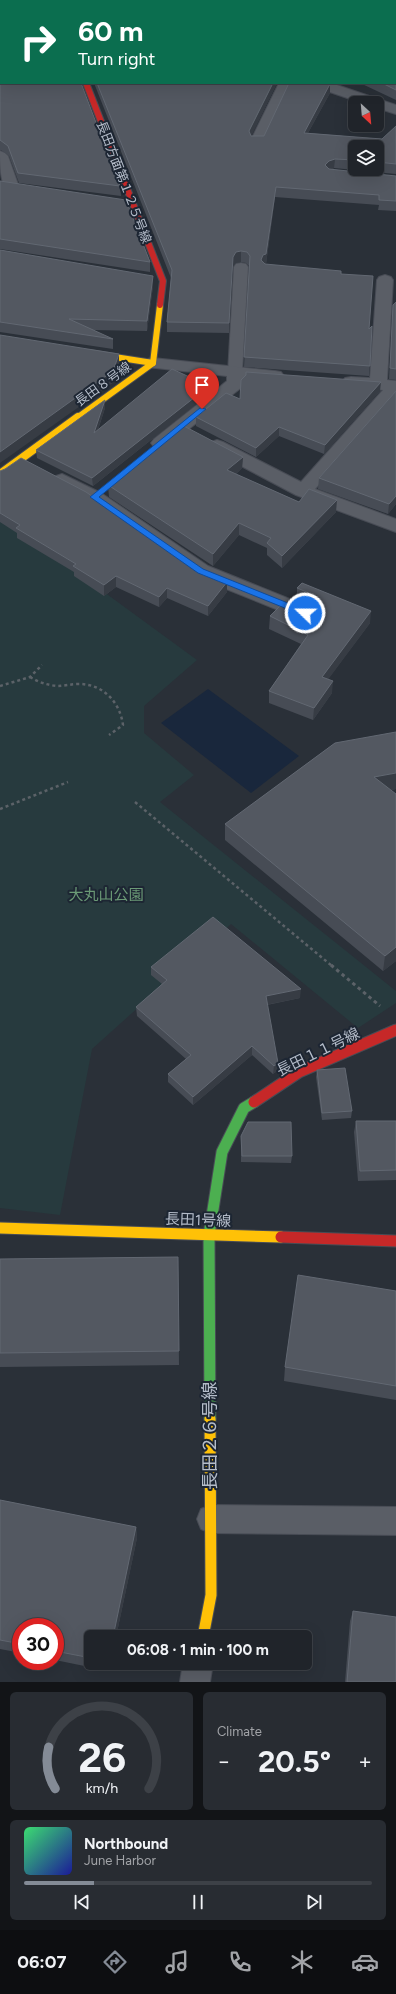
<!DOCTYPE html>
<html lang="en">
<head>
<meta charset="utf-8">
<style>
  :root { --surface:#20242a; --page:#282c32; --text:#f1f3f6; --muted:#a2a4a8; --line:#3d4147; --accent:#848b96 }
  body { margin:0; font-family:Figtree,"Noto Sans JP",sans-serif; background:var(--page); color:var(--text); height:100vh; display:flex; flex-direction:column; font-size:15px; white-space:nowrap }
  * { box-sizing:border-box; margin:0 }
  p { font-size:13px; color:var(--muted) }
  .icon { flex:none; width:22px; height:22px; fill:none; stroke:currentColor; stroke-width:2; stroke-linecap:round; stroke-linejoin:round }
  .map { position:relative; height:1682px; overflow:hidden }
  .sheet { display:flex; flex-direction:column; gap:10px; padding:10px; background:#121417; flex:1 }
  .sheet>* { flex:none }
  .hud { position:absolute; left:0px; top:0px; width:396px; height:84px; box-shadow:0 4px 16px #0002,0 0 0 1px var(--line); background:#0b6e4f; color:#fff; overflow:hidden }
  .needle { width:26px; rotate:154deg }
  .tools { position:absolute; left:348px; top:96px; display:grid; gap:8px }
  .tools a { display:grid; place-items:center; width:36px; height:36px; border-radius:6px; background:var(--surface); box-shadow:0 4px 16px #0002,0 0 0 1px var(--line); font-size:20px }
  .speed { position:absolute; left:12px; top:1618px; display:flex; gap:8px; font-size:20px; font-weight:700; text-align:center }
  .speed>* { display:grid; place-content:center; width:52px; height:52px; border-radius:50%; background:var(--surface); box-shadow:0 4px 16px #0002,0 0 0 1px var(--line); line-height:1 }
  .speed .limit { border:6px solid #d22; background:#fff; color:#111 }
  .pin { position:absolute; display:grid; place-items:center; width:34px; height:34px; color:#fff; margin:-41px -17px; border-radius:50% 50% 50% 0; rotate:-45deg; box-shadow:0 0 4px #0007 }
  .pin .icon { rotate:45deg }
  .me { position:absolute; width:44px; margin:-22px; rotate:292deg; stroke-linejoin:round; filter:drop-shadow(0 0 3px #0008) }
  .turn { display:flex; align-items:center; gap:14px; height:84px; padding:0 12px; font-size:18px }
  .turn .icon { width:52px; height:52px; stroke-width:2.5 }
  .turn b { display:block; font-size:28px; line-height:34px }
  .big { font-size:30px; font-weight:700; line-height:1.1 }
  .sheet .card { flex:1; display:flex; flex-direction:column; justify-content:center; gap:6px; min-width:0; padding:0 14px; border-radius:6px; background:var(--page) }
  .sheet .dial { align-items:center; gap:0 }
  .dial svg { height:104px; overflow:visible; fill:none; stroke:var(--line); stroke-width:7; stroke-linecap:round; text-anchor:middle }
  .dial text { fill:var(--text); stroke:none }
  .song { display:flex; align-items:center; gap:12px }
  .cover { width:48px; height:48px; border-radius:6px; background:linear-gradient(135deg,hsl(140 70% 55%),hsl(240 70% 35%)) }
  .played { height:4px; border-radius:2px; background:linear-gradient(90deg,var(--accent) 20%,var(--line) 20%) }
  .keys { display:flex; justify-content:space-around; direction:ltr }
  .heat { display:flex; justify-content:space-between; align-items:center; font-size:22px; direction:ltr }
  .sheet .tiles { flex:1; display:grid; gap:10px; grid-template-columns:1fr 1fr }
  .card:last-child { grid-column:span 2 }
  .trip { position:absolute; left:84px; top:1630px; width:228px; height:40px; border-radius:6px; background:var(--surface); box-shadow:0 4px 16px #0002,0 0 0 1px var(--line); font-weight:700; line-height:40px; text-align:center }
  .tab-bar { display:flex; height:64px; justify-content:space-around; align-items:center; background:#0d0e11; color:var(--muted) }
  .tab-bar .icon { width:28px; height:28px }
  .tab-bar .on { color:var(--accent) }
  .tab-bar b { font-size:18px; color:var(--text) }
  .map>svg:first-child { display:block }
  .green { fill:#273a3e }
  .water { fill:#19273c }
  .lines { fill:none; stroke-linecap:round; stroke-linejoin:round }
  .lane-casing { stroke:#484c55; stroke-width:2 }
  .street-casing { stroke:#484c55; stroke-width:2 }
  .fast-casing { stroke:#484c55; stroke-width:13 }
  .slow-far2-casing { stroke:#484c55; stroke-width:8 }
  .slow-far1-casing { stroke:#484c55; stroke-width:10 }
  .slow-casing { stroke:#484c55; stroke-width:13 }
  .jam-far1-casing { stroke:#484c55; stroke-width:8 }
  .jam-casing { stroke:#484c55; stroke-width:13 }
  .path-far1 { stroke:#5c6268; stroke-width:2.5; stroke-dasharray:3 3; stroke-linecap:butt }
  .path { stroke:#5c6268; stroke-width:3; stroke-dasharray:3.5 3.5; stroke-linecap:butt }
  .lane { fill:#5a5e66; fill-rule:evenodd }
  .street { fill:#5a5e66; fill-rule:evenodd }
  .fast { stroke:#4caf50; stroke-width:11 }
  .slow-far2 { stroke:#ffc107; stroke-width:6 }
  .slow-far1 { stroke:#ffc107; stroke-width:8 }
  .slow { stroke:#ffc107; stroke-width:11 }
  .jam-far1 { stroke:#c62828; stroke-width:6 }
  .jam { stroke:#c62828; stroke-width:11 }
  .wall { fill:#474c55; fill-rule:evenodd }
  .shaded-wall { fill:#373c44 }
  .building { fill:#535861; stroke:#626872 }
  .route { fill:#1a73e8; stroke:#114b97 }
  .labels { text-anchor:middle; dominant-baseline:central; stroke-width:4; stroke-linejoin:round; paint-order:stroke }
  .far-street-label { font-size:13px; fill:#b4bcc9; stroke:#1d2633 }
  .park-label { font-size:15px; fill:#6b9a76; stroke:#1d2633 }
  .street-label { font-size:15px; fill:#b4bcc9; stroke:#1d2633 }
  .near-street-label { font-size:18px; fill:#b4bcc9; stroke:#1d2633 }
</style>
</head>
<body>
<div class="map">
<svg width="396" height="1682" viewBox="0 0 396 1682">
  <rect width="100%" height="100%" fill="#2a3038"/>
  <!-- green -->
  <path class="green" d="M0,516L197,660L144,706V733L194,775L160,802L396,991V1003L358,1028L231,924L92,1049L60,1215L0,1208Z"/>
  <!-- water -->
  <path class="water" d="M208,689L299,756L251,793L161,723Z"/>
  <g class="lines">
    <!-- lane casing -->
    <g class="lane-casing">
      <path id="lane" d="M241,263L246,264L248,267L242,373L240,376H230L228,373L234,267L236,264Z"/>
    </g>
    <!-- street casing -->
    <g class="street-casing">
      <g id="street">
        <path d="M279,83H293L264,142L262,145H252L250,142Z"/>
        <path d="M298,83H331L396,105V114L377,108V103H362L324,90L300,86Z"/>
        <path d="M0,151L5,153L8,156L19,187L16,190H6C0,179 0,165 0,151Z"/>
        <path d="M385,275L391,277L393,280L387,380L396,381V398L315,489L396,519V532L296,495L211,450L208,446L211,442L217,440L223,442L301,482L383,390L345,386L342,382L345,378L351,377L370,378L377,280L379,277Z"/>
        <path d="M153,358L275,371L281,372L284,376L281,380L275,381L244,378L245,383L242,387L166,447L160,449L154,447L151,443L154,439L227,381V376L147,367L144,363L147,359Z"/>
        <path d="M62,474L101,493L208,566L312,608L315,613L312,618L305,620L298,618L194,576L87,501L56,484L53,480L56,476Z"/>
        <path d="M211,1505L396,1507V1535L211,1533L201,1529L197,1519L201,1509Z"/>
        <path d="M183,1663H213L210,1682H180Z"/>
      </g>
    </g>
    <!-- fast casing -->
    <g class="fast-casing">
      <path id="fast" d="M210,1419L209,1235L222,1152L244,1108L254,1102"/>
    </g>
    <!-- slow-far2 casing -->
    <g class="slow-far2-casing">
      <g id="slow-far2">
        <path d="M89,353L153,363"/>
        <path d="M77,418L153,363L160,305"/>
      </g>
    </g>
    <!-- slow-far1 casing -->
    <g class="slow-far1-casing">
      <path id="slow-far1" d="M0,474L78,417"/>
    </g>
    <!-- slow casing -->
    <g class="slow-casing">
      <g id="slow">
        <path d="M0,1228L281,1237"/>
        <path d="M203,1637L211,1595L210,1419"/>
      </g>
    </g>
    <!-- jam-far1 casing -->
    <g class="jam-far1-casing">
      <path id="jam-far1" d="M86,83L163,281L160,305"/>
    </g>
    <!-- jam casing -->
    <g class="jam-casing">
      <g id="jam">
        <path d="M254,1102L299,1072L396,1030"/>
        <path d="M281,1237L396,1241"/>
      </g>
    </g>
    <!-- path-far1 -->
    <g class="path-far1">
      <path d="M30,677C38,682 47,685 57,686C64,686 71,684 79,684C103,684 120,702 123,725L109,735"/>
      <path d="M0,686L30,677L42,665"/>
      <path d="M135,802L332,966"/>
      <path d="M0,809L68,782"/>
    </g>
    <!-- path -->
    <path class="path" d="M331,965L380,1006"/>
    <!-- lane -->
    <use href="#lane" class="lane"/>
    <!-- street -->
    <use href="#street" class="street"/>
    <!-- fast -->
    <use href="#fast" class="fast"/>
    <!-- slow-far2 -->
    <use href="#slow-far2" class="slow-far2"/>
    <!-- slow-far1 -->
    <use href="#slow-far1" class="slow-far1"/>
    <!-- slow -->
    <use href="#slow" class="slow"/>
    <!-- jam-far1 -->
    <use href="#jam-far1" class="jam-far1"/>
    <!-- jam -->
    <use href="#jam" class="jam"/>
  </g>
  <!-- wall -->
  <g class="wall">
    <path d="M396,0V100L360,83H395V1Z"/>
    <rect x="0" y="3" width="1" height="63"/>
    <path d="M0,66L120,186L121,196L19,183L9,156L1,150H0Z"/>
    <path d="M94,83H277L251,136H264L330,84V93L308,133L382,139L396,126V174L334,168L331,170L396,176V211L378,210L379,205L275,197L266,264H265L341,274L369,329L372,326L369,376L244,367L249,266L246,263L241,262L236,263L232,267L229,333L167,332V322L171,278ZM355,147H377V169H355Z"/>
    <path d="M0,181L150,262V272L0,249Z"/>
    <path d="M0,250L153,286L147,331L92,330L113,339V349L0,332Z"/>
    <path d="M396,302V380L389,379L392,315L393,305Z"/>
    <path d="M246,372L380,391L324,454L279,436L256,457L196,426V417L240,399L246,375Z"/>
    <path d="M209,386V394L93,486L37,458L36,450L105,400V408L98,430Z"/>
    <path d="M396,391V504L388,514L318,489L319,478Z"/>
    <path d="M243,457L242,468L236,474L299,502L336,512L282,568L267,555V548L239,535L213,566L109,497L108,485Z"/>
    <path d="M0,471L193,567L227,582V592L208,616L167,598L159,607L116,587L104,596L74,576V572L17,538V533L0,522Z"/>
    <path d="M302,583L370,623L328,679L332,693L313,720L269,703V691L301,644L269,629L270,616L305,609L313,607L297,600V588Z"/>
    <path d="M335,743L396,789L391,790L396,961L383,971L225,840V824Z"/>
    <path d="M151,967L300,998L267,1005L277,1071L273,1074L252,1055L193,1105L168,1082V1074L186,1059L137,1016L136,1007L162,984L151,975Z"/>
    <path d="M317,1070L352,1111L351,1118L322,1120L316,1077Z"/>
    <path d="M356,1121H396V1180L358,1181L354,1132Z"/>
    <path d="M241,1136L292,1156L291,1163L241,1162Z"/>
    <path d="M178,1257L179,1365L0,1367V1259Z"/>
    <path d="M396,1291V1400L284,1381L285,1367Z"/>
    <path d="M0,1500L136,1527L137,1538L116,1637H91V1663H111L109,1671L55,1660V1627H21V1653L0,1649Z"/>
    <path d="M353,1611L396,1682H345L350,1621Z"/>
  </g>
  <!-- shaded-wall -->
  <g class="shaded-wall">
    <path d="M395,29H396V38L395,39Z"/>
    <path d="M273,83H277L249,141V131Z"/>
    <path d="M330,84V93L303,142L304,133Z"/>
    <path d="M335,159L334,168L328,171L325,165L329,161Z"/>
    <path d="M276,187L275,197L266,264L263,265L261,260Z"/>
    <path d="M241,251V262L236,263L232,267L229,333L233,257L236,252Z"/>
    <path d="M153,276V286L147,331V321Z"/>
    <path d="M119,354V364L114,382L0,463V452Z"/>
    <path d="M381,382L380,391L324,454L325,445Z"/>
    <path d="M209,386V394L93,486L92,478Z"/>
    <path d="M105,400V408L94,441V433Z"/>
    <path d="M279,427V436L256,457V448Z"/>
    <path d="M243,457L242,468L227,482V470Z"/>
    <path d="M396,496V504L388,514L389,504Z"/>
    <path d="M337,500L336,512L282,568V556Z"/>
    <path d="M239,523V535L213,566V554Z"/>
    <path d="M116,576V587L104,596V585Z"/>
    <path d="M227,582V592L208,616V606Z"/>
    <path d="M167,588V598L159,607V597Z"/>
    <path d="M371,611L370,623L321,689L322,677Z"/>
    <path d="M333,681L332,693L313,720L314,708Z"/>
    <path d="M396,773V789L372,793L374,777Z"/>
    <path d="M396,947V961L383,971L385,956Z"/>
    <path d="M301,989L300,998L265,1005L266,996Z"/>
    <path d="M252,1046V1055L193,1105V1097Z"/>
    <path d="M278,1063L277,1071L273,1074L274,1066Z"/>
    <path d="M136,1527L137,1538L116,1637H113Z"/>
    <path d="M108,1663H111L109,1671Z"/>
  </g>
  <!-- building -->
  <g class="building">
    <path d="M12,0H26L25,1H8Z"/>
    <path d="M37,0H396V29H395V1H35Z"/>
    <path d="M0,3H1V57L0,56Z"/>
    <path d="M395,33L396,39V90L382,83H395Z"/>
    <path d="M0,66H1V83H81L120,186L18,173L8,146L0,140Z"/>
    <path d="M97,83H273L249,131L251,136H264L289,83H327L330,84L304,133L382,139L396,126V164L377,162V147H355V160L335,159L329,161L325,165L329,169L396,176V201L379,200V195L276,187L266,254L263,255L261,260L265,264L341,271V274L373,276L369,329L372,326L370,366L244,357L250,256L247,252L241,251L236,252L233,257L229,323L167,322L172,270Z"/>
    <path d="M0,181L126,200L150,262L0,239Z"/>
    <path d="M0,250L153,276L147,321L69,319L113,339L0,322Z"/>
    <path d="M396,302V369L390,368L393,305Z"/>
    <path d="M0,335L119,354L113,371L0,452Z"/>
    <path d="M172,369L209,386L92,478L36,450L105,400L94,433Z"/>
    <path d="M246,372L381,382L325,445L279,427L256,448L196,417L226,393L240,399L241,380L246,375Z"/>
    <path d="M396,391V496L389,504L319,478Z"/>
    <path d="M182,425L243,457L227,470L299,502L309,489L337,500L282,556L267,543L271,538L239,523L213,554L108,485Z"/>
    <path d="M21,458L86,492L193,567L227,582L208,606L167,588L159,597L116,576L104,585L73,566L76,564L16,528L20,525L0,513V471L5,469Z"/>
    <path d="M302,583L371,611L322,677L333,681L314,708L269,691L308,635L270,616L284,602L305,609L314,607L317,600L314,595L297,588Z"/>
    <path d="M396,732V773L374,777L396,794V947L385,956L225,824L335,743Z"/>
    <path d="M213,917L301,989L266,996L278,1063L274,1066L252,1046L193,1097L168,1074L191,1055L136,1007L167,980L151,967Z"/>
    <path d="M345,1068L352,1111L322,1113L317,1070Z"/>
    <path d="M356,1121H396V1170L360,1171Z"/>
    <path d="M248,1122H291L292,1156H242L241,1136Z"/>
    <path d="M178,1257L179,1351L0,1353V1259Z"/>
    <path d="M298,1275L396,1291V1386L285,1367Z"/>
    <path d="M0,1500L136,1527L113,1637H91V1658L55,1651V1627H21V1644L0,1640Z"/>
    <path d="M353,1611L396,1617V1682H347Z"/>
  </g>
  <!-- route -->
  <path class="route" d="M200,408L206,409L99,497L203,569L308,611V615H302L198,573L90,497Z"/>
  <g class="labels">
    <!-- far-street labels -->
    <g class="far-street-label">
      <text transform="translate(124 182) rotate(69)">長田方面第１２５号線</text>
      <text transform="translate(103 384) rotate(-36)">長田８号線</text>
    </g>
    <!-- park labels -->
    <g class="park-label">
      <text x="106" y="895">大丸山公園</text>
    </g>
    <!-- street labels -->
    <g class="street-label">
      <text transform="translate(318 1052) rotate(-26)">長田１１号線</text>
      <text transform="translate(198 1220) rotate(2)">長田1号線</text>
    </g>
    <!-- near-street labels -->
    <g class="near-street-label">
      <text transform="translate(210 1436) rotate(-90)">長田２６号線</text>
    </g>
  </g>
</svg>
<div class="tools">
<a><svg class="needle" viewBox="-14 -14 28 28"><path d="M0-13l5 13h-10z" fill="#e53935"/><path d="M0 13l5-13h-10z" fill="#a2a4a8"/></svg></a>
<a><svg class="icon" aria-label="layers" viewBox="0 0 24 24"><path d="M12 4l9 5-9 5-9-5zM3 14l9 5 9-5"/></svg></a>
</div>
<div class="speed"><div class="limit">30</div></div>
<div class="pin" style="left:202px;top:409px;background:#d93025"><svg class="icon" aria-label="arrive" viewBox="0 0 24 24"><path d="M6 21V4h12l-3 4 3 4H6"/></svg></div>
<svg class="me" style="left:305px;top:613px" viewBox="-20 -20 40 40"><circle r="17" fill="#1a73e8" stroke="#fff" stroke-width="3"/><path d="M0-11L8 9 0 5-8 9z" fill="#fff"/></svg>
<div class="trip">06:08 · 1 min · 100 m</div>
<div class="hud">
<div class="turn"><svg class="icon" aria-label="right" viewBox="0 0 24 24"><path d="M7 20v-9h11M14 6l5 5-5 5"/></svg><div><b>60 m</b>Turn right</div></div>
</div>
</div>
<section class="sheet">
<div class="tiles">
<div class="card dial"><svg viewBox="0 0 100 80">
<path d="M14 69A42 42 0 1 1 86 69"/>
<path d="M14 69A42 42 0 0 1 9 37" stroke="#848b96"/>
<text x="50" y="56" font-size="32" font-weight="700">26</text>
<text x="50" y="72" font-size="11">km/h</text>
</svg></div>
<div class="card"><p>Climate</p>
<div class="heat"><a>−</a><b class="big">20.5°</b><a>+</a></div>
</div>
<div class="card">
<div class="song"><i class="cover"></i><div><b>Northbound</b><p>June Harbor</p></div></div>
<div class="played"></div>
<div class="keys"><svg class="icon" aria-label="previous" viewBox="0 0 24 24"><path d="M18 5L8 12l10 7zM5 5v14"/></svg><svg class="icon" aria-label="pause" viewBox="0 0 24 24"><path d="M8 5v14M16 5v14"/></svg><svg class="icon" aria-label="next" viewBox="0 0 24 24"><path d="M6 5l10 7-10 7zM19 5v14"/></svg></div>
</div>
</div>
</section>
<nav class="tab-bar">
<b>06:07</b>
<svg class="icon on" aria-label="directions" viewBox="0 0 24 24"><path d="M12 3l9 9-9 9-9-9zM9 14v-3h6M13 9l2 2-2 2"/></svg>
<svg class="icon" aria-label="music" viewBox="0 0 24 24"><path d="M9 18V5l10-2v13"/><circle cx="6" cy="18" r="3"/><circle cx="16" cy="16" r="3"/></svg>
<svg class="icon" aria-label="phone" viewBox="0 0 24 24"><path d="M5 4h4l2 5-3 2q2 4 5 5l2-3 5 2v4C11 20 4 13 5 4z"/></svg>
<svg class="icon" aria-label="climate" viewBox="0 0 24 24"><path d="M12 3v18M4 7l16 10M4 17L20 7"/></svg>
<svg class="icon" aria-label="car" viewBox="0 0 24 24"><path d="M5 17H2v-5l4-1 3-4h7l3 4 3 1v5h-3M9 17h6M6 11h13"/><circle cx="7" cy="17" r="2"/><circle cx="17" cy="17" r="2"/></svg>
</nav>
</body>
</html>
